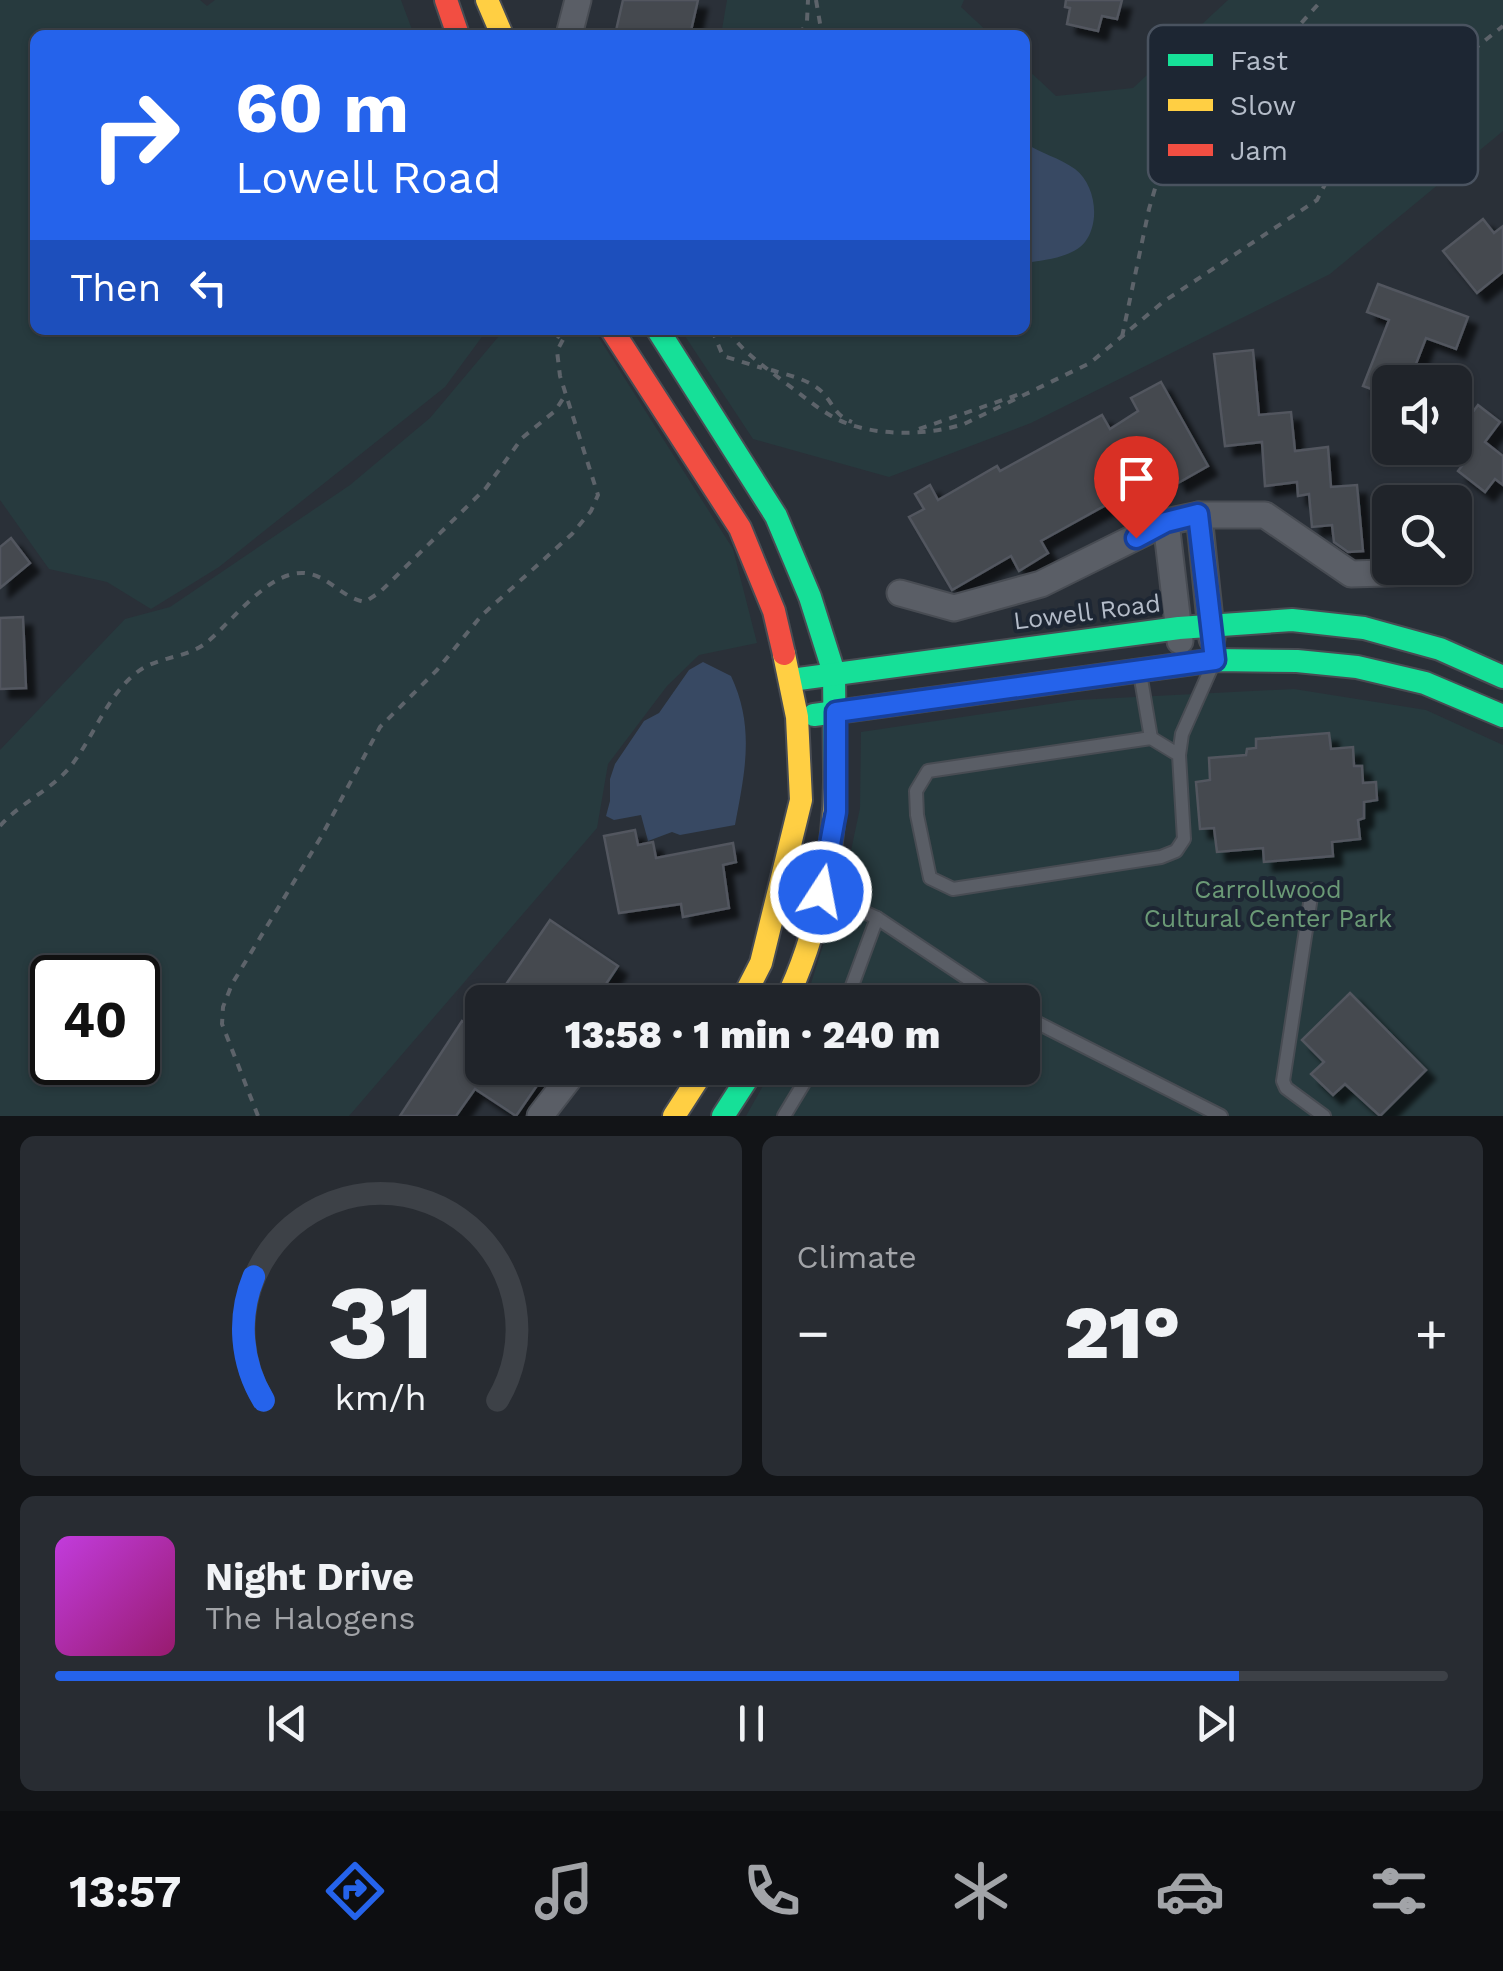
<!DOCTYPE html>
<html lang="en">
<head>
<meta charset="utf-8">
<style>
  :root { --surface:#20242a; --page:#282c32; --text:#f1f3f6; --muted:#a2a4a8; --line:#3d4147; --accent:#2563eb }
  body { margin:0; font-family:"Work Sans",sans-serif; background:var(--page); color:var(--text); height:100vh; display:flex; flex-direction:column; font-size:38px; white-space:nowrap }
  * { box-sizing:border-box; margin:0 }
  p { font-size:32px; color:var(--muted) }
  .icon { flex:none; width:55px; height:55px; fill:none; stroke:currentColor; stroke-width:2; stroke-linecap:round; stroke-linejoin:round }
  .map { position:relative; height:1116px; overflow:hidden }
  .sheet { display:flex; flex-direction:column; gap:20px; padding:20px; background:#121417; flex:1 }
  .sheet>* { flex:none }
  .guide { position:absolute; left:30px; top:30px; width:1000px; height:305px; border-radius:15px; box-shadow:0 2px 8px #0004,0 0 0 2px var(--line); background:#2563eb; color:#fff; overflow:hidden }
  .tools { position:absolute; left:1372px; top:365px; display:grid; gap:20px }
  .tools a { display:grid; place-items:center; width:100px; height:100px; border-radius:15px; background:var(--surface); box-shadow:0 2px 8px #0004,0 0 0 2px var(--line); font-size:50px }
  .speed { position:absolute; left:30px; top:955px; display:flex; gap:20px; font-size:50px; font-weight:700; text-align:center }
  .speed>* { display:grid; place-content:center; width:130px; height:130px; border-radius:50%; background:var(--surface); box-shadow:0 2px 8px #0004,0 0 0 2px var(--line); line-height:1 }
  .speed .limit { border:5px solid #111; border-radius:15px; background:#fff; color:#111 }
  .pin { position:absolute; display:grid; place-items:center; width:85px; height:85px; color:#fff; margin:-102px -42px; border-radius:50% 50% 50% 0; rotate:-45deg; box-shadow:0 0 10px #0007 }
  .pin .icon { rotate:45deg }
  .me { position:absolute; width:110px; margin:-55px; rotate:11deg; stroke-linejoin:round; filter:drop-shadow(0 0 8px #0008) }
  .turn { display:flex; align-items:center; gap:35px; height:210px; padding:0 40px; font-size:45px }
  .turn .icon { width:130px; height:130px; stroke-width:2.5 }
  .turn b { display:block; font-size:70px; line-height:85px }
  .then { display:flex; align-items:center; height:95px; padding:0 40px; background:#0003; gap:20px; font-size:38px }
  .big { font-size:75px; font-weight:800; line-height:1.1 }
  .sheet .widget { flex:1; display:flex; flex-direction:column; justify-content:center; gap:15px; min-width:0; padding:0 35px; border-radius:15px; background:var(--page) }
  .sheet .dial { align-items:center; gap:0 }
  .dial svg { height:260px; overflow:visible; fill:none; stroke:var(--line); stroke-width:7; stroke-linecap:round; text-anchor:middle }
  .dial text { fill:var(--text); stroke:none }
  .song { display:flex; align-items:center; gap:30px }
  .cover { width:120px; height:120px; border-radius:15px; background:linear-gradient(135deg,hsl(290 70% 55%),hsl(320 70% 35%)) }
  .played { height:10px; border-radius:5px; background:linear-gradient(90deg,var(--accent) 85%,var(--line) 85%) }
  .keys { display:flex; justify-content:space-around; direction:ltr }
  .heat { display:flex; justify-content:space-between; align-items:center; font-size:55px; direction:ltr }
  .sheet .tiles { flex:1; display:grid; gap:20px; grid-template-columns:1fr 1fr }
  .widget:last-child { grid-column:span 2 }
  .trip { position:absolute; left:465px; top:985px; width:575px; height:100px; border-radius:15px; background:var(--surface); box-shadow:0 2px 8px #0004,0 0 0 2px var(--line); font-weight:800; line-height:100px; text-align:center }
  .menu { display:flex; height:160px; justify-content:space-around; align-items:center; background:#0d0e11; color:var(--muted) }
  .menu .icon { width:70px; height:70px }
  .menu .selected { color:var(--accent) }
  .menu b { font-size:45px; color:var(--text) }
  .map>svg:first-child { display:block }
  .green { fill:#273a3e; fill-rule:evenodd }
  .water { fill:#384963 }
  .building { fill:#444950; stroke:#52575f; stroke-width:2.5; filter:url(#shadow) }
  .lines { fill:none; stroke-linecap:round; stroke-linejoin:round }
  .lane-casing { stroke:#484c53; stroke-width:16 }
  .street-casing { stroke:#484c53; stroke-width:29 }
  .fast-casing { stroke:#484c53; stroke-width:26 }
  .slow-casing { stroke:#484c53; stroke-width:26 }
  .jam-casing { stroke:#484c53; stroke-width:26 }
  .path { stroke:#5d636a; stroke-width:4; stroke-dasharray:8 8; stroke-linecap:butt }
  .lane { stroke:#5a5e66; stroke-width:12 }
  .street { stroke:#5a5e66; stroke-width:25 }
  .fast { stroke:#16e098; stroke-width:22 }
  .slow { stroke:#ffcf43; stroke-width:22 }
  .jam { stroke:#f24e42; stroke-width:22 }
  .route-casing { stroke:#184099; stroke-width:25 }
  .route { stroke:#2563eb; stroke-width:18 }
  .labels { text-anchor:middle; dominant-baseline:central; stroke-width:8; stroke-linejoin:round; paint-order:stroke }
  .street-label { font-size:25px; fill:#b4bcc9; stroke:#1d2633 }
  .park-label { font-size:25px; fill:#6b9a76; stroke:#1d2633 }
  .key { fill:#1d2633; stroke:#4a5360; stroke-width:2.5 }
  .key-label { font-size:28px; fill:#b4bcc9 }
</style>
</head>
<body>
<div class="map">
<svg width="1503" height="1116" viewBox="0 0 1503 1116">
  <defs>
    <filter id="shadow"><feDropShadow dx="9" dy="9" stdDeviation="2.5" flood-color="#0009"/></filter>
  </defs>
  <rect width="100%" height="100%" fill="#2a3038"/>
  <!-- green -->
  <g class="green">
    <path d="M0,0H200L207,6L215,0H401L414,35H35V330H487L445,387L219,567L151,609L107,582L49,569L0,500Z"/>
    <path d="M727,0H964L961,7L991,35H721Z"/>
    <path d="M1228,0H1503V131L1330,274L1031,423L889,477L753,439L681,330H1025V67L1056,96L1133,88Z"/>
    <path d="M504,330H594L733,549L757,643L699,655L667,686L608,764L597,828L349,1116H0V750L125,619L170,607L350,485L430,418ZM52,978H138V1062H52Z"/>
    <path d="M1294,689L1426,710L1503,745V1116H746L773,1068H1022V1002H805L846,874L860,808L861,732L1077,700Z"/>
  </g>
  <!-- water -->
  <g class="water">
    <path d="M1025,143C1040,153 1060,158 1075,169C1095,184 1101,221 1085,242C1072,258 1044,260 1025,263Z"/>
    <path d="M703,662L731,676C755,727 745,772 735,825L680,835L672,832L648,841L641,815L614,820L606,816L610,801V779L615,764L644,721L659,713L689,670Z"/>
  </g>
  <!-- building -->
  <g class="building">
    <path d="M623,0H698L690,35H615Z"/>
    <path d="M1066,0H1122L1117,19L1102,16L1098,31L1067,24L1070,8L1065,7Z"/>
    <path d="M1483,219L1494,233L1503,226V272L1477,293L1443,251Z"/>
    <path d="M1378,284L1468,317L1456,349L1426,338L1409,382H1390L1388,395L1363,386L1389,320L1367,312Z"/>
    <path d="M1253,350L1259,415L1291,412L1295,451L1328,447L1331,487L1357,485L1363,551L1348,552L1334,542L1332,525L1312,527L1309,494L1298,496L1297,482L1265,486L1262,442L1225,446L1214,354Z"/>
    <path d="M1161,382L1208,466L1178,483L1171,469L1041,541L1048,553L1019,571L1011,556L952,590L909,517L924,509L915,494L930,485L938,500L997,466L1000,471L1102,415L1110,429L1138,411L1131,398Z"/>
    <path d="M1478,405L1500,422L1485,442L1503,456V485L1495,479L1485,492L1458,471L1468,458L1455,449V436Z"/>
    <path d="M11,538L30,563L0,588V547Z"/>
    <path d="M23,617L26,688L0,689V618Z"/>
    <path d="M1329,733L1331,749L1353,747L1354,766H1362L1363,783L1376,782L1377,800L1364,802V818L1358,820L1360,839L1332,842L1333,856L1264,862L1263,848L1217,852L1214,828L1200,829L1196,782L1210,780L1209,758L1246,755L1247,749L1256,748V739Z"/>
    <path d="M635,830L638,845L653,842L656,858L733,843L736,862L723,865L729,908L683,917L681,904L619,913L604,836Z"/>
    <path d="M550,920L618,966L594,1002H494Z"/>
    <path d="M1350,993L1426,1070L1380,1116L1345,1084L1333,1095L1311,1074L1324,1062L1302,1040Z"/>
    <path d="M462,1021L482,1035V1068H549L516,1116L475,1089L456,1116H400Z"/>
  </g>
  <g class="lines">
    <!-- lane casing -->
    <g class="lane-casing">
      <g id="lane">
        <path d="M1140,673L1151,738"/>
        <path d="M1179,755L1151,738L928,771L916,791L917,815L930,878L953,889L1161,857L1176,851L1184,839L1179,755L1182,734L1213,664"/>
        <path d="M1312,890L1283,1081L1286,1088L1324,1116"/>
        <path d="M827,895L877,918L1003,1002"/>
        <path d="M846,1002L877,918"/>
        <path d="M1022,1015L1221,1116"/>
        <path d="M784,1116L813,1068"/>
      </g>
    </g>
    <!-- street casing -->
    <g class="street-casing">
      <g id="street">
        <path d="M569,35L578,0"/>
        <path d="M1199,515L1212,639"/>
        <path d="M1166,522L1180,641"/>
        <path d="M900,593L954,608L1041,584L1166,522L1199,515H1265L1351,574L1419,572"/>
        <path d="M627,1002H632"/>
        <path d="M540,1116L577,1068"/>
      </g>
    </g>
    <!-- fast casing -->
    <g class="fast-casing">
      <g id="fast">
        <path d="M658,330L776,516L810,597L834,673L835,774"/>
        <path d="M791,680L1179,628L1292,620L1364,628L1440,649L1503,677"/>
        <path d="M814,715L1215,660L1297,661L1357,667L1425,683L1503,716"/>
        <path d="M723,1116L754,1068"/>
      </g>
    </g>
    <!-- slow casing -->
    <g class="slow-casing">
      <g id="slow">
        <path d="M487,0L502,35"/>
        <path d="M741,1002L761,963L801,800L797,717L784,654"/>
        <path d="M785,1002C817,938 836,846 835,774"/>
        <path d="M674,1116L705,1068"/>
      </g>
    </g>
    <!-- jam casing -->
    <g class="jam-casing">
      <g id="jam">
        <path d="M446,0L458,35"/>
        <path d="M612,330L740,528L774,611L784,654"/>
      </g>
    </g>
    <!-- path -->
    <g class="path">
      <path d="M816,0L822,35"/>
      <path d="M800,35L807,21L808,0"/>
      <path d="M712,330L723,356L762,368"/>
      <path d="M728,330C743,353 763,365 784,382C801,394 816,408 835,418C870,437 927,436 964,424L1090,363L1163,302L1317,200L1338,159L1351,147L1388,129L1432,83L1503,26"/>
      <path d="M1122,337L1149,209L1172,131L1197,96L1277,50L1322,0"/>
      <path d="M557,338L564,330"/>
      <path d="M771,370C788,375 812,380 824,394C835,407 835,415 852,422"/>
      <path d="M919,429L1023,393"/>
      <path d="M0,826C21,802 50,791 70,767C94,737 106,697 136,673C157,656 185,659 206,643C232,622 268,571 304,573C328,575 342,598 365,602L380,592L486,488L522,438L555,411L566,394"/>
      <path d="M258,1116L222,1024L223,1007L232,984L321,837L380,727L437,670L481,616L572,534L591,511L598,495L560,376L557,351L568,330"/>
    </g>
    <!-- lane -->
    <use href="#lane" class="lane"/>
    <!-- street -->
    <use href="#street" class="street"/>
    <!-- fast -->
    <use href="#fast" class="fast"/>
    <!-- slow -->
    <use href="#slow" class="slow"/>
    <!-- jam -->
    <use href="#jam" class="jam"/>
  </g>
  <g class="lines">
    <!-- route casing -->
    <g class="route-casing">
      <path id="route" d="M821,892L836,812V712L1215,660L1198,514L1166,522L1136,538"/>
    </g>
    <!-- route -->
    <use href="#route" class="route"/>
  </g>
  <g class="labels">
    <!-- street labels -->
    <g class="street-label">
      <text transform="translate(1087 612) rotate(-7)">Lowell Road</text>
    </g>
    <!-- park labels -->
    <g class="park-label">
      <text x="1268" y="889">Carrollwood<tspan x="1268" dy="29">Cultural Center Park</tspan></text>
    </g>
  </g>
  <!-- legend -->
  <rect x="1148" y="25" width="330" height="160" rx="15" class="key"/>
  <rect x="1168" y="54" width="45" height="12" fill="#16e098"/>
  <rect x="1168" y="99" width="45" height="12" fill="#ffcf43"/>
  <rect x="1168" y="144" width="45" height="12" fill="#f24e42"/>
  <g class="key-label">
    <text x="1230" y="70">Fast</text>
    <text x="1230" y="115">Slow</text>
    <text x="1230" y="160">Jam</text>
  </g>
</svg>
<div class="tools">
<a><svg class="icon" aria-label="sound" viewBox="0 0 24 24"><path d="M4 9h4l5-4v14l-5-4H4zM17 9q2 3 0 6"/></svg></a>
<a><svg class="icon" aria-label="search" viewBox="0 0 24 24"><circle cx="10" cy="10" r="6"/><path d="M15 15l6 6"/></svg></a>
</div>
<div class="speed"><div class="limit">40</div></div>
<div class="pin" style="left:1136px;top:538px;background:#d93025"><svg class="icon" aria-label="arrive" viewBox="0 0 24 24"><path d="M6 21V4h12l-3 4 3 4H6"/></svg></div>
<svg class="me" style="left:821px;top:892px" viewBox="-20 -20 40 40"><circle r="17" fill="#2563eb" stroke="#fff" stroke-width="3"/><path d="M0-11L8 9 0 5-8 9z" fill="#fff"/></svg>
<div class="trip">13:58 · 1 min · 240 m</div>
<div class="guide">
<div class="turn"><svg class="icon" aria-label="right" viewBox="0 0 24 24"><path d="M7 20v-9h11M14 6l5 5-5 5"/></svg><div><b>60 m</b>Lowell Road</div></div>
<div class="then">Then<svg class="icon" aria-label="left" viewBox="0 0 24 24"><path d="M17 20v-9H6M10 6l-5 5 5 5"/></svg></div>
</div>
</div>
<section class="sheet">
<div class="tiles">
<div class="widget dial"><svg viewBox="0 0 100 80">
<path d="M14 69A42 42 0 1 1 86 69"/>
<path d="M14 69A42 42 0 0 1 11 31" stroke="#2563eb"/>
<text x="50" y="56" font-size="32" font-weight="700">31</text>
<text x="50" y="72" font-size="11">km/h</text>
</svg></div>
<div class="widget"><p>Climate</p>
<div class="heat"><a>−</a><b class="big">21°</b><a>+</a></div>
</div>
<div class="widget">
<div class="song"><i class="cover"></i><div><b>Night Drive</b><p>The Halogens</p></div></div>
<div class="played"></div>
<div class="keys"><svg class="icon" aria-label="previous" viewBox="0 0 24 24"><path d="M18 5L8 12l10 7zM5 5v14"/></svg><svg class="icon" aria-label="pause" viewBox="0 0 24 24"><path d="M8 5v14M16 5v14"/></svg><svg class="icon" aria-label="next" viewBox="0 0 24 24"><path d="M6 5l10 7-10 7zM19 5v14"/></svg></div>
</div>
</div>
</section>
<nav class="menu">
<b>13:57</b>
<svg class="icon selected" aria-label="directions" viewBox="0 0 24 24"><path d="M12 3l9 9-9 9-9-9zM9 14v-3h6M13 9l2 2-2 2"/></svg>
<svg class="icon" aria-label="music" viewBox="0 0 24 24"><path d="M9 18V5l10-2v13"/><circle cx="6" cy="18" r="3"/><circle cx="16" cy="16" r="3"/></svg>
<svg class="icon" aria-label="phone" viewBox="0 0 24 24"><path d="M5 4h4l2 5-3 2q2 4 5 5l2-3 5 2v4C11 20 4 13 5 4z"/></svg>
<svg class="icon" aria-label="climate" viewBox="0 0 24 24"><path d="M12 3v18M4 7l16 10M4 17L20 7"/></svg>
<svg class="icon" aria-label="car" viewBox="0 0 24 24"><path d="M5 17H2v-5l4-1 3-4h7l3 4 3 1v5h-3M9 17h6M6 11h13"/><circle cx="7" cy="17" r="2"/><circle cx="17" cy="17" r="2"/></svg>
<svg class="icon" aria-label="filters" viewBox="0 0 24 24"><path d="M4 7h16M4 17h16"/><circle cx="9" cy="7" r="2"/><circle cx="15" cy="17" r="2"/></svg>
</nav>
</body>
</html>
